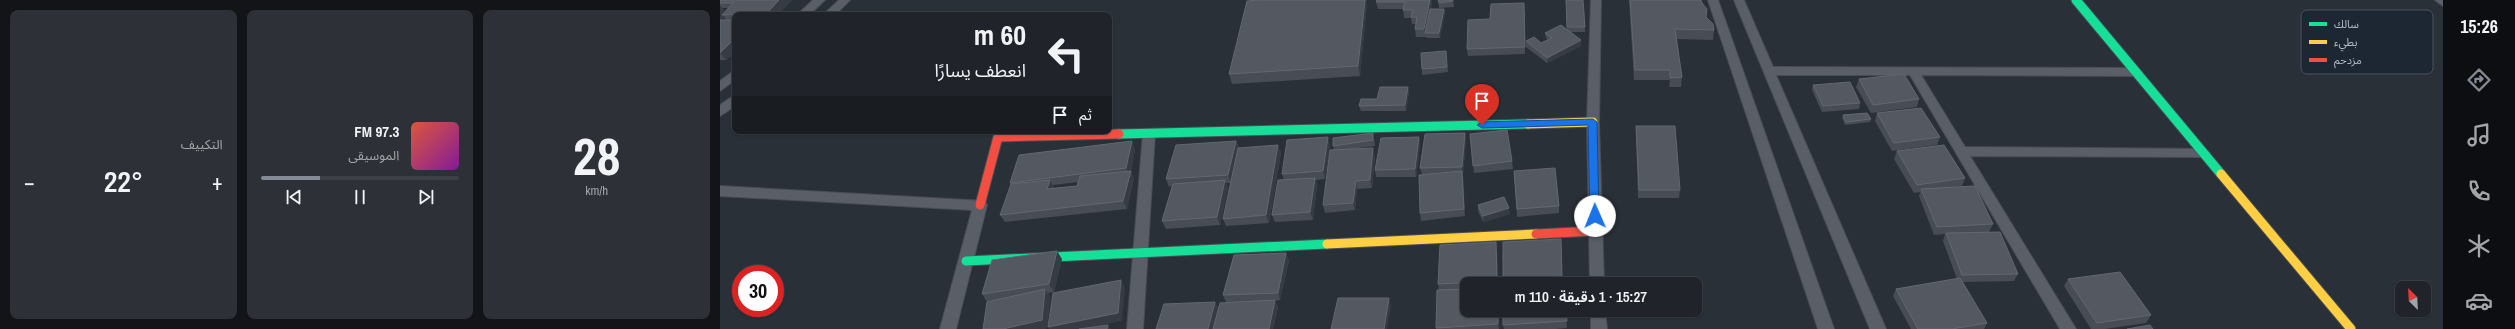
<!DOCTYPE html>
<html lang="ar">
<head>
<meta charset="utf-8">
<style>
  :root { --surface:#20242a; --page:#2d3036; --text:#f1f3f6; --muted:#a2a4a8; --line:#3d4147; --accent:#848b96 }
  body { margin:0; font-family:"Archivo Narrow","Noto Sans Arabic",sans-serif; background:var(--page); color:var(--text); direction:rtl; height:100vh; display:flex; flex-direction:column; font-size:15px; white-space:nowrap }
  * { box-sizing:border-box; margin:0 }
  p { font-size:13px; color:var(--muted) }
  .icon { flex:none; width:22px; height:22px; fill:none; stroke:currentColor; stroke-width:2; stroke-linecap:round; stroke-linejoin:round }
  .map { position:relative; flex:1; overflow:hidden; direction:ltr }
  .panel { display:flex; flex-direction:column; gap:10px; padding:10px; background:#121417; width:720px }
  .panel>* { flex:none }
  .banner { position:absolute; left:12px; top:12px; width:380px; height:122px; border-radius:8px; box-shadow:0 1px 3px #0004,0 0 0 1px var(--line); direction:rtl; background:#20242a; color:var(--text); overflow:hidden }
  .needle { width:26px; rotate:336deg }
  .fabs { position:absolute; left:1675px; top:281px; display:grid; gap:8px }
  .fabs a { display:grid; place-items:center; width:36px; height:36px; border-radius:8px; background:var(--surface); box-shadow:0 1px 3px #0004,0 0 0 1px var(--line); font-size:20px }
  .speed { position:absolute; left:12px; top:265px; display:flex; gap:8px; font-size:20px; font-weight:700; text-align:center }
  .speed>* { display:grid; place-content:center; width:52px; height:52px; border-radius:50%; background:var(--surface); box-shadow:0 1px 3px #0004,0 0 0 1px var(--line); line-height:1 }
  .speed .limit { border:6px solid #d22; background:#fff; color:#111 }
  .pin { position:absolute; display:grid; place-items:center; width:34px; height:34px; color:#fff; margin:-41px -17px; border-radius:50% 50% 50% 0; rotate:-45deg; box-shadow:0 0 4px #0007 }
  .pin .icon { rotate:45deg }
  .me { position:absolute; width:44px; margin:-22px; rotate:359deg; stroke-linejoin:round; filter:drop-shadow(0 0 3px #0008) }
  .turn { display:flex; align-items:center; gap:14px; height:84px; padding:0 20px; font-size:18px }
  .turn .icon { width:52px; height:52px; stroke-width:2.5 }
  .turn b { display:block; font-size:28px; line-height:34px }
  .then { display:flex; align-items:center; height:38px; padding:0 20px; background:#0003; gap:8px; font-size:15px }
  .big { font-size:30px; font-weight:600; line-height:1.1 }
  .panel .widget { flex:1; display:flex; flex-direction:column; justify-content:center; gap:6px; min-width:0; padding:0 14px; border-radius:8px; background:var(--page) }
  .panel .dial { align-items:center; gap:0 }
  .dial b { font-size:52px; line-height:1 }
  .song { display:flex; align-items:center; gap:12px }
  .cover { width:48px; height:48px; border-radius:6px; background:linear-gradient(135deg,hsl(10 70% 55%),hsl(290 70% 35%)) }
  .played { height:4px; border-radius:2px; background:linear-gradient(90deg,var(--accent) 30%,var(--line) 30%) }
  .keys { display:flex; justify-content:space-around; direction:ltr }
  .heat { display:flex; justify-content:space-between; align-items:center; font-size:22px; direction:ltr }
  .panel .tiles { flex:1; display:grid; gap:10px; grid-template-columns:repeat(3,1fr) }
  .trip { position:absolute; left:740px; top:277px; width:242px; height:40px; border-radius:8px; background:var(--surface); box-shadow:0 1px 3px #0004,0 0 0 1px var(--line); font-weight:600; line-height:40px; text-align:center; direction:rtl }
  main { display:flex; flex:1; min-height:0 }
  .dock { display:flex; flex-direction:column; width:72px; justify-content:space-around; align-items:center; background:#0d0e11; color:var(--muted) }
  .dock .icon { width:28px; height:28px }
  .dock .on { color:var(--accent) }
  .dock b { font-size:18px; color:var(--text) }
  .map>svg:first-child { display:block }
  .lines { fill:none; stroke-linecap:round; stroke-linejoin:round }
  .street-casing { stroke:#484c55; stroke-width:2 }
  .fast-casing { stroke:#484c55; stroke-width:11 }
  .slow-casing { stroke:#484c55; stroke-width:11 }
  .jam-casing { stroke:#484c55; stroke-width:11 }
  .street { fill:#5a5e66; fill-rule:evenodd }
  .fast { stroke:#16e098; stroke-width:9 }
  .slow { stroke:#ffcf43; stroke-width:9 }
  .jam { stroke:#f24e42; stroke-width:9 }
  .wall { fill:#474c55; fill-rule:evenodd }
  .shaded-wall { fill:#373c44 }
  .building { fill:#535861; stroke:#626872 }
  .route { fill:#1a73e8; stroke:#114b97 }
  .key { fill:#1d2633; stroke:#4a5360; stroke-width:1 }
  .key-label { font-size:11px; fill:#b4bcc9 }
</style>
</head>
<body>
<main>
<nav class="dock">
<b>15:26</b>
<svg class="icon on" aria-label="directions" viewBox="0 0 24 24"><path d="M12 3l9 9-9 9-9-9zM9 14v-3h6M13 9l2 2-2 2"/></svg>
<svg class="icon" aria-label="music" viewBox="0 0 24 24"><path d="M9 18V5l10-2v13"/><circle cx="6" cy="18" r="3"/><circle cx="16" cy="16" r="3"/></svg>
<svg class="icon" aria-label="phone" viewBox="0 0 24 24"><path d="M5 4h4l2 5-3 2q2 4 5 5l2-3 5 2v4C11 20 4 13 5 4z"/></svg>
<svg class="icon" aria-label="climate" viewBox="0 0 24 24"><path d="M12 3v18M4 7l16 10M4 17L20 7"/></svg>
<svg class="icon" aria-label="car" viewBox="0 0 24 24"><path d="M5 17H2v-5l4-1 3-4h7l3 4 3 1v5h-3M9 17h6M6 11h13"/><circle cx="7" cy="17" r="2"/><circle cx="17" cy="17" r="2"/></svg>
</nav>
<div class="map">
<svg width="1723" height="329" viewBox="0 0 1723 329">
  <rect width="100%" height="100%" fill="#2a3038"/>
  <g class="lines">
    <!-- street casing -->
    <g class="street-casing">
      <g id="street">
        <path d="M93,0H105L89,15H77Z"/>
        <path d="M119,0H130L115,15H103Z"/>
        <path d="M871,0H881L879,122L884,284H870L867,122Z"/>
        <path d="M988,0H998L1114,329H1098Z"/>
        <path d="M1014,0H1024L1053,67L1416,68L1422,72L1416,76L1201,75L1245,147L1484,149L1490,153L1484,157L1250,156L1356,329H1340L1190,75H1056L1166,329H1150Z"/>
        <path d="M1715,0H1723V6Z"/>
        <path d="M15,70V80L0,91V81Z"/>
        <path d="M15,95V106L0,116V105Z"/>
        <path d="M429,129L435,133L423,329H407L423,133Z"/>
        <path d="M0,186L265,201L267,205L236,329H220L252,210L0,196Z"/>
        <path d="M871,310H885L887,329H871Z"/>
      </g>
    </g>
    <!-- fast casing -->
    <g class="fast-casing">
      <g id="fast">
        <path d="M1356,0L1501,174"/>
        <path d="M399,134L808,124"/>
        <path d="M246,261L607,244"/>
      </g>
    </g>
    <!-- slow casing -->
    <g class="slow-casing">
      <g id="slow">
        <path d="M808,124L873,122"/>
        <path d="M1501,174L1631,329"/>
        <path d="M607,244L816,234"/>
      </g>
    </g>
    <!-- jam casing -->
    <g class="jam-casing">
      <g id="jam">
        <path d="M260,205L278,137L399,134"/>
        <path d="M816,234L875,231"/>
      </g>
    </g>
    <!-- street -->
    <use href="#street" class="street"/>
    <!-- fast -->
    <use href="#fast" class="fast"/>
    <!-- slow -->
    <use href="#slow" class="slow"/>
    <!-- jam -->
    <use href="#jam" class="jam"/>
  </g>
  <!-- wall -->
  <g class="wall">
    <path d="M0,0H72L58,15H15V52L6,60H0ZM2,8H8L5,12ZM4,17L6,20H0Z"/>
    <path d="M657,0L712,3L711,9H724L725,14L720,38H706V37H696L695,29L696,24H692L691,18H684L683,9H658L656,2Z"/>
    <path d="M718,0L733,1L734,7L719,8Z"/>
    <path d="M846,0L865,27V32H850L861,46L827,63L806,47V41L821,43L828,40L826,38L825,33L847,30Z"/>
    <path d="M909,0H981L986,17L994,30L993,40L956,39L962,77L961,87H949L950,80H914Z"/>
    <path d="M647,3L640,76L512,84L509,74Z"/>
    <path d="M805,11V54L748,56L747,49L770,19Z"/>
    <path d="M726,51L728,72L702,75V69Z"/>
    <path d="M1139,79L1199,99L1197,107L1151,113L1136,87Z"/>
    <path d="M1093,85L1140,103L1139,109L1102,112L1092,90Z"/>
    <path d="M688,87L689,92L686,111H641L639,106Z"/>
    <path d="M1157,113L1220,137L1217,145L1172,151L1155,121Z"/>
    <path d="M1123,115L1151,119L1150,122L1125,125L1122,118Z"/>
    <path d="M916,126L960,190L959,198H918L916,133Z"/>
    <path d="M745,133L746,141L743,174L745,216L701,221L700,213L702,174L700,168Z"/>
    <path d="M750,134L792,161L793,169L754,173Z"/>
    <path d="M699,137L700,145L696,177H656L655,170Z"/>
    <path d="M654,139L655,146L630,149L655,155L652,188L637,189L635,210L605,213L603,205L614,150L613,146Z"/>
    <path d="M516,141L519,148L561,153L549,223L506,226L503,219L511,183H506L508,188L500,225L446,229L442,221L452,186L449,187L446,179Z"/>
    <path d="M610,145L605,179L596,180L597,186L593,220L555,222L552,215L564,180L562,174Z"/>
    <path d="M415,149L411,171L414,179L407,209L285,222L280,215L291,184L290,183ZM358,182L357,186L334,188L333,185Z"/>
    <path d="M1177,151L1245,178L1242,186L1235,187L1273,224L1269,232L1298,274L1294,281L1243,282L1267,323L1264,329H1191L1173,296L1176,289L1237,279L1223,241L1225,234L1214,235L1199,196L1200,192L1194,193L1174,159Z"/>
    <path d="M794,171L839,206V213L797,217Z"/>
    <path d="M758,205L790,214L763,222L758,211Z"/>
    <path d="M841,239L842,284H783V279Z"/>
    <path d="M777,249L778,284H747V310H779V329H716L719,290L718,284Z"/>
    <path d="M566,253L569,261L560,300L555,301L558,307L553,329H436L495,302L498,308L506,302L503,295Z"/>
    <path d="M342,259L334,292L328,293L330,297L327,328L322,329H263L275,300L267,302L262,294Z"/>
    <path d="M1348,279L1431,315L1426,323L1385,329H1371L1344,286Z"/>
    <path d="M846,310L847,328L836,329H784L783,325Z"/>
  </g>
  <!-- shaded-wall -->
  <g class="shaded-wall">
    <path d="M59,0H72L58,15H48L47,13Z"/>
    <path d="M645,0H647V3L640,76L638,66Z"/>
    <path d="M710,0H712V3L706,33H705L704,29Z"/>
    <path d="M1,6L7,14L2,15L4,17L0,21V7Z"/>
    <path d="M724,9L725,14L720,38L719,33Z"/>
    <path d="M15,38V52L6,60L0,53Z"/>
    <path d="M861,40V46L827,63V58Z"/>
    <path d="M688,87L689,92L686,111L685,105Z"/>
    <path d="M745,133L746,141L743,174L742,167Z"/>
    <path d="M608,137L610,145L605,179L603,171Z"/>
    <path d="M699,137L700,145L696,177L695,169Z"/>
    <path d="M412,141L415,149L411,171L414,179L407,209L403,201L410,175L406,168Z"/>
    <path d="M516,141L519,149L511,183L508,175Z"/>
    <path d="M558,145L561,153L549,223L546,215Z"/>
    <path d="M653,148L655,155L652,188L650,180Z"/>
    <path d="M742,171L743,179L745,216L744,209Z"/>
    <path d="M595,178L597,186L593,220L590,212Z"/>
    <path d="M330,180L334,188L331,197L327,189Z"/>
    <path d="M505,180L508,188L500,225L497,217Z"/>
    <path d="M636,181L637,189L635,210L633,203Z"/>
    <path d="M789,208L790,214L763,222V216Z"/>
    <path d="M776,242L777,249L778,284L777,281Z"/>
    <path d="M337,251L342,259L334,292L329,284Z"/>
    <path d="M566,253L569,261L560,300L558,293Z"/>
    <path d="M401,280L405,287L402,321L362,329H329L328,327Z"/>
    <path d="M325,289L330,297L327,328L322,329H283Z"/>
    <path d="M669,298L671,306L667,329H664Z"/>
    <path d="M555,300L558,307L553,329H549Z"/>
    <path d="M495,302L499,309L493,329H488Z"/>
    <path d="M778,310H779V329L778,324Z"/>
    <path d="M388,325L391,329H387Z"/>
  </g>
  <!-- building -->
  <g class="building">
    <path d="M0,0H14L12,3H0Z"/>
    <path d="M16,0H59L47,13L2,15Z"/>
    <path d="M538,0H645L638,66L509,74L527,1Z"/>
    <path d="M657,0H710L704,29H695L697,17H691L693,10H683L685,2H656Z"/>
    <path d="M718,0H733V1L719,3Z"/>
    <path d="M846,0H863L865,27H847Z"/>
    <path d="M910,0H981L982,3L987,9L986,17L993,24L994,30L955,29L962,77L950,78V70H915Z"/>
    <path d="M804,3L805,47L747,49L748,20L770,19L771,4Z"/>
    <path d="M710,9H724L719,33H705Z"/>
    <path d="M0,20H15V38L0,53Z"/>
    <path d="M841,25L861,40L827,58L806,41L814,37L821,43L832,38L825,33Z"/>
    <path d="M726,51L727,67L702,69L701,53Z"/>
    <path d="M1184,74L1199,99L1153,105L1139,79Z"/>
    <path d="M1130,82L1140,103L1103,106L1093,85Z"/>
    <path d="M660,87H688L685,105L639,106L641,99H657Z"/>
    <path d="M1201,108L1220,137L1174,143L1157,113Z"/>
    <path d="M1147,113L1151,119L1126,122L1123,115Z"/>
    <path d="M916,126H955L960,190H919Z"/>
    <path d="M787,130L792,161L753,166L750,134Z"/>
    <path d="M653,133V140L613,146V138Z"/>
    <path d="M745,133L742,167L700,168L705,134Z"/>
    <path d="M608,137L603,171L562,174L567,140Z"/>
    <path d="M699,137L695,169L655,170L661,138Z"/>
    <path d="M412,141L406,168L290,183L299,155Z"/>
    <path d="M516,141L508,175L446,179L456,145Z"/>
    <path d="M558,145L546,215L503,219L518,148Z"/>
    <path d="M1224,145L1245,178L1197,185L1177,151Z"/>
    <path d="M653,148L650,180L636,181L633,203L603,205L610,150Z"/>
    <path d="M835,168L839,206L797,209L794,171Z"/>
    <path d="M411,171L403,201L280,215L291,184L330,180L327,189L357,186L360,176Z"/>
    <path d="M742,171L744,209L700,213L699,175Z"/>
    <path d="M595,178L590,212L552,215L558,180Z"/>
    <path d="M505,180L497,217L442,221L453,184Z"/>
    <path d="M1255,186L1273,224L1217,227L1201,189Z"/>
    <path d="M784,197L789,208L763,216L758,205Z"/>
    <path d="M1280,232L1298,274L1242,275L1226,233Z"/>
    <path d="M841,239L842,276L783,279V242Z"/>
    <path d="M776,242L777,281L718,284L720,245Z"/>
    <path d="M337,251L329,284L262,294L272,260Z"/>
    <path d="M566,253L558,293L503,295L514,255Z"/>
    <path d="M1400,272L1431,315L1377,323L1348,279Z"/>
    <path d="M1240,278L1267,323L1232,329H1198L1176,289Z"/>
    <path d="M401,280L398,313L328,327L333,293Z"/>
    <path d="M325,289L322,320L283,329H263L267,302Z"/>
    <path d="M747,289V310H778V324L716,328L717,290Z"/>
    <path d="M618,298H669L664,329H611Z"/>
    <path d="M555,300L549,329H493L500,303Z"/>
    <path d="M495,302L488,329H436L444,304Z"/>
    <path d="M783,310H846L847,321L783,325Z"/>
    <path d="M388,325L387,329H359Z"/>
    <path d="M1430,325L1433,329H1407Z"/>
  </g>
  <!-- route -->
  <path class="route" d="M873,119L877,122L879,216L875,219L870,216L868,125L762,128L757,125L762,122Z"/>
  <!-- legend -->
  <rect x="1581" y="10" width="132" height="64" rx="6" class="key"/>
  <rect x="1589" y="22" width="18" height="4" fill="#16e098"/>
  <rect x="1589" y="40" width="18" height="4" fill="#ffcf43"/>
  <rect x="1589" y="58" width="18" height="4" fill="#f24e42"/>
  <g class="key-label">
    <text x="1614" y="28">سالك</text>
    <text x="1614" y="46">بطيء</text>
    <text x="1614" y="64">مزدحم</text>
  </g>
</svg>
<div class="fabs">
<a><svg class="needle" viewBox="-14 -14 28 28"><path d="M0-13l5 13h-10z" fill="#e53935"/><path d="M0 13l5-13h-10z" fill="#a2a4a8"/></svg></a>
</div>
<div class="speed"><div class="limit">30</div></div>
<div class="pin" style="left:762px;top:125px;background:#d93025"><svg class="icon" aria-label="arrive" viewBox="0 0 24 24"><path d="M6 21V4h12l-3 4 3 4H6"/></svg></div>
<svg class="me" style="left:875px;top:216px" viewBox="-20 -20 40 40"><circle r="19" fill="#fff"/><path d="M0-13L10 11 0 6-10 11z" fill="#1a73e8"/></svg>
<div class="trip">15:27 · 1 دقيقة · 110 m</div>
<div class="banner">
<div class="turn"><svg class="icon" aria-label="left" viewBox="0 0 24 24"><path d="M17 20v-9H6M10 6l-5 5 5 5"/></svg><div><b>60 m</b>انعطف يسارًا</div></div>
<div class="then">ثم<svg class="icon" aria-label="arrive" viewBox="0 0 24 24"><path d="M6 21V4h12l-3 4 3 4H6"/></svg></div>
</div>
</div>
<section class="panel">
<div class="tiles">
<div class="widget dial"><b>28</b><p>km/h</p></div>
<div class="widget">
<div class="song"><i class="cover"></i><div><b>97.3 FM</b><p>الموسيقى</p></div></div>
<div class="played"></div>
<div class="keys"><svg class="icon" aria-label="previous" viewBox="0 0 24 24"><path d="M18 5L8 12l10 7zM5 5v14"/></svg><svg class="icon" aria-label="pause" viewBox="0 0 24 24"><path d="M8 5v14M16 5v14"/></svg><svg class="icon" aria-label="next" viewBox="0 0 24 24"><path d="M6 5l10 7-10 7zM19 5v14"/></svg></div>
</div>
<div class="widget"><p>التكييف</p>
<div class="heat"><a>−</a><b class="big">22°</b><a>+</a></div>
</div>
</div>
</section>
</main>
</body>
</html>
